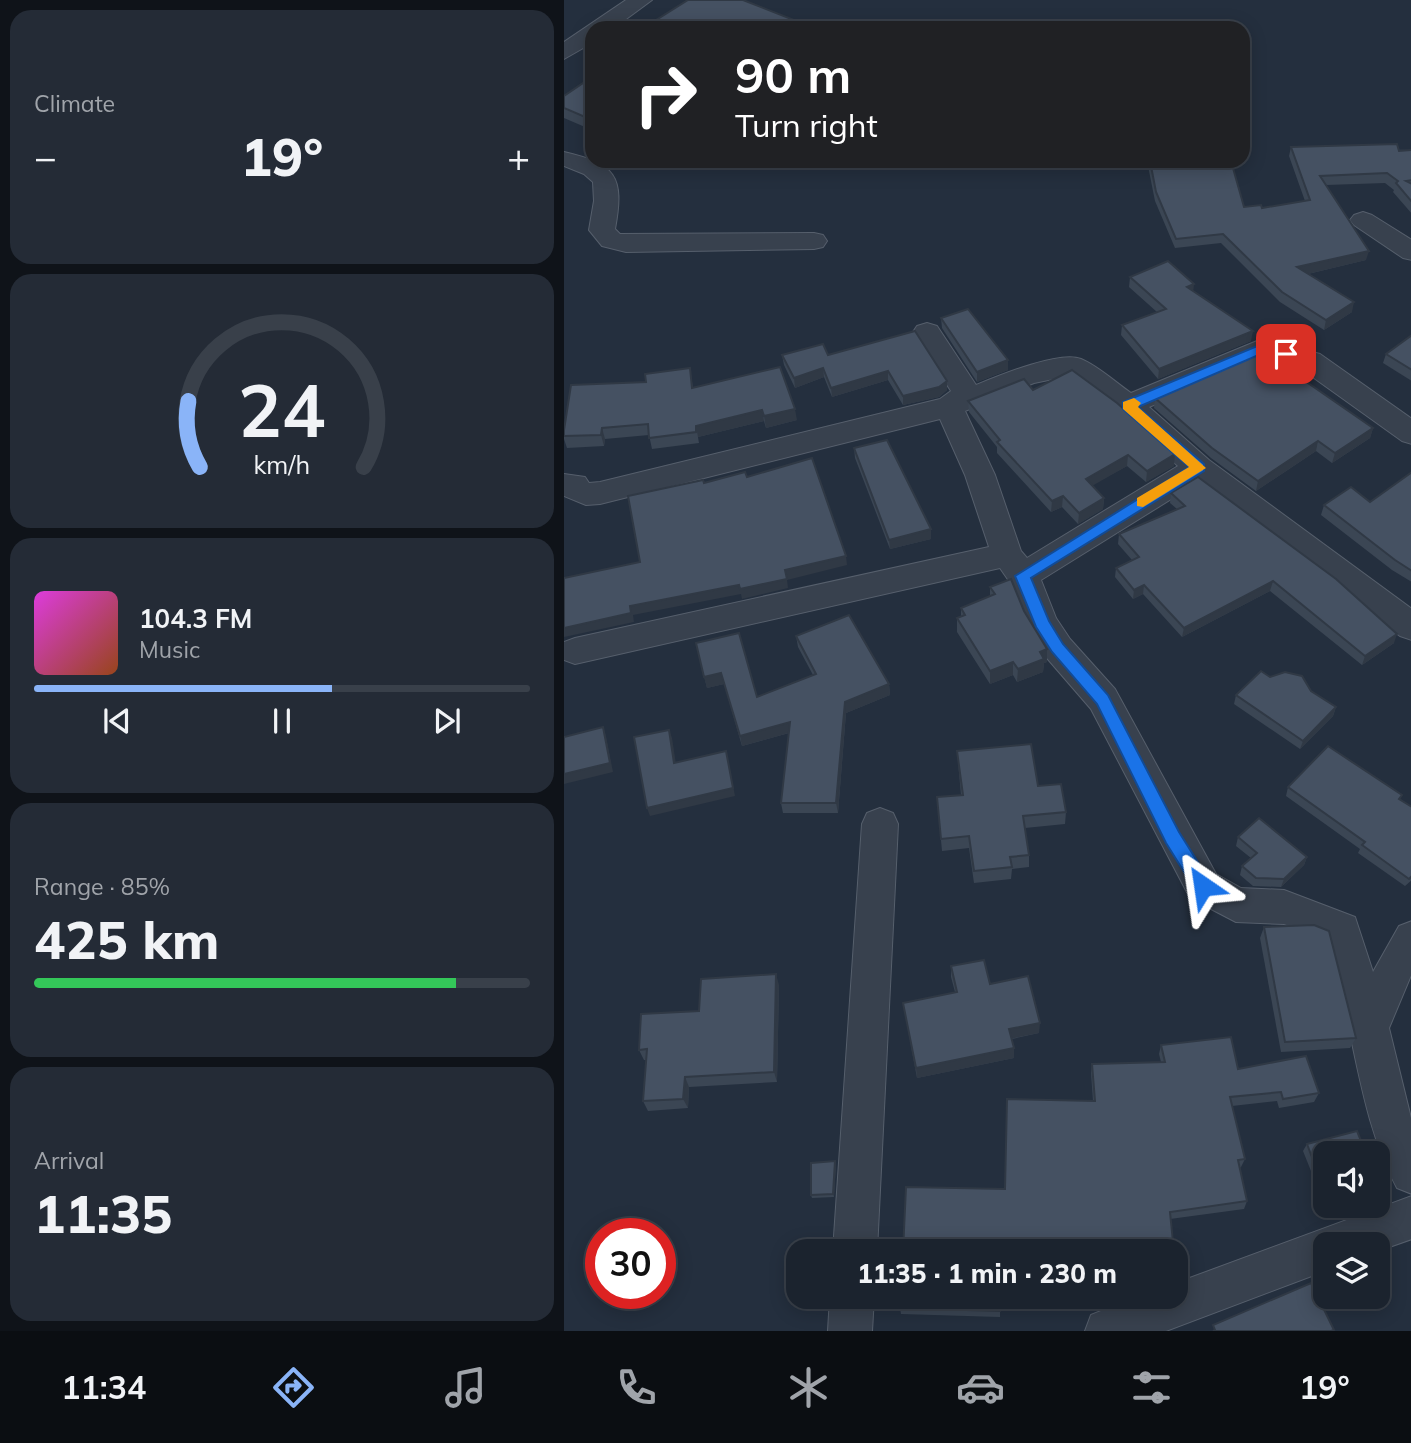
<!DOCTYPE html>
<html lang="en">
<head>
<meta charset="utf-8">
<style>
  :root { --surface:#1b232e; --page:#242b36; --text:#f1f3f6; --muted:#a0a4aa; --line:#39404a; --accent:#8ab4f8 }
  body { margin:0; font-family:Mulish,sans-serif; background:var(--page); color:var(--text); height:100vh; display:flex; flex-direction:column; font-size:26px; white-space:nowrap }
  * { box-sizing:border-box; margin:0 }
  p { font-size:23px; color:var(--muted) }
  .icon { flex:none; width:38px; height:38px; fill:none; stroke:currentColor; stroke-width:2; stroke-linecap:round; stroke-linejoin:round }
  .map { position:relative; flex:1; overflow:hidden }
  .side { display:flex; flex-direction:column; gap:10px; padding:10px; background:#0f1319; width:564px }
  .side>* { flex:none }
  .banner { position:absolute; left:21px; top:21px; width:665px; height:147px; border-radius:21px; box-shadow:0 4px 18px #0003,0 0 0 2px var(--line); background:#202124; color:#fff; overflow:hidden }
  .tools { position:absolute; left:749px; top:1141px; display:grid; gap:14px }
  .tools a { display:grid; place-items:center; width:77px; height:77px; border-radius:14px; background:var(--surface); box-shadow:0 4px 18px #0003,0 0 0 2px var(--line); font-size:35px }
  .speed { position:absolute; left:21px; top:1218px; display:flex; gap:14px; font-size:35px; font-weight:700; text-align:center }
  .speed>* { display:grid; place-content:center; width:91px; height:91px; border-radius:50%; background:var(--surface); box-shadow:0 4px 18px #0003,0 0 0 2px var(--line); line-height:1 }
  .speed .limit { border:10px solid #d22; background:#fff; color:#111 }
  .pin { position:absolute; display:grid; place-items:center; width:60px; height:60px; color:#fff; margin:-30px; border-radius:14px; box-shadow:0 4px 10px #0006 }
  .me { position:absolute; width:77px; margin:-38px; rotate:328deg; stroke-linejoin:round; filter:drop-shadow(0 0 5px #0008) }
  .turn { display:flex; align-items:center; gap:24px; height:147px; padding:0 35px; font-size:32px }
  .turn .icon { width:91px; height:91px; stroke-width:2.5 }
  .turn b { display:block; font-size:49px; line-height:60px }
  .big { font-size:52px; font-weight:800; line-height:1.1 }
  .side .card { flex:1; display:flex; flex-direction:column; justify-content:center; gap:10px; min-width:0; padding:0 24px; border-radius:21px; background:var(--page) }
  .side .dial { align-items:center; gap:0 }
  .dial svg { height:182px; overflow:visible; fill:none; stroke:var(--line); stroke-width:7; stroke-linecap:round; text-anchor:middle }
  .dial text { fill:var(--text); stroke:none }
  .song { display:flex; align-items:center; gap:21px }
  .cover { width:84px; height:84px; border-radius:10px; background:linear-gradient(135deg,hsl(300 70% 55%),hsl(20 70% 35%)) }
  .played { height:7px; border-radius:4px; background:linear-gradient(90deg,var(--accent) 60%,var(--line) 60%) }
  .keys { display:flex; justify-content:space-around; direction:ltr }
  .heat { display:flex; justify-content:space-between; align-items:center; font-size:38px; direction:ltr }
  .charge { height:10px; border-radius:5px; background:linear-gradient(90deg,#34c759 85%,var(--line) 0) }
  .trip { position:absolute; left:222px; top:1239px; width:402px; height:70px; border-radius:21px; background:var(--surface); box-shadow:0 4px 18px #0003,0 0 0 2px var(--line); font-weight:800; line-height:70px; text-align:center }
  .tab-bar { display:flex; height:112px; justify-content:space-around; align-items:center; background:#0b0e12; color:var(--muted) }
  .tab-bar .icon { width:49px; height:49px }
  .tab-bar .active { color:var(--accent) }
  .tab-bar b { font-size:32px; color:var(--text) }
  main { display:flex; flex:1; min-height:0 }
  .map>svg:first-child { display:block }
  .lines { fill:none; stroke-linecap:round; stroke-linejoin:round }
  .minor-casing { stroke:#565f6c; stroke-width:2 }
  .minor { fill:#38414e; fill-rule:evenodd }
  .wall { fill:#3b4654 }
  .shaded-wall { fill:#303945 }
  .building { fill:#455162; stroke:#303945; stroke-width:2 }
  .route { fill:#1a73e8; stroke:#114b97; stroke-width:2 }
  .slow { fill:#f59e0b }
</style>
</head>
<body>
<main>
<section class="side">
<div class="card"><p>Climate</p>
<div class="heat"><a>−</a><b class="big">19°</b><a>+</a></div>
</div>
<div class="card dial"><svg viewBox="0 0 100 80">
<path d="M14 69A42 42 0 1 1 86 69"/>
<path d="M14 69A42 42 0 0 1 9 40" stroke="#8ab4f8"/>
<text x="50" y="56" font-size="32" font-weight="700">24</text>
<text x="50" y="72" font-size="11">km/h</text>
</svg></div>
<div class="card">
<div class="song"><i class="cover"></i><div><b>104.3 FM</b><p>Music</p></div></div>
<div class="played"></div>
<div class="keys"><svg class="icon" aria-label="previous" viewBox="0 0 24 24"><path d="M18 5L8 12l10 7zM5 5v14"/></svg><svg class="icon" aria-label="pause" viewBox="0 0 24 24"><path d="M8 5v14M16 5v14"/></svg><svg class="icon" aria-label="next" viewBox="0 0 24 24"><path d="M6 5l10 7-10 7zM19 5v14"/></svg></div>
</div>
<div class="card"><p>Range · 85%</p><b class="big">425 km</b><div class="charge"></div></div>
<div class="card"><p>Arrival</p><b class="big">11:35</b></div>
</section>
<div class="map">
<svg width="848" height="1331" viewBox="0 0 848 1331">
  <rect width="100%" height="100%" fill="#242f3e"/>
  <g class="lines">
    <!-- minor casing -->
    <g class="minor-casing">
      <g id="minor">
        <path d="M62,0H88L50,28H28V43L0,59V42Z"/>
        <path d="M0,152C51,164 61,175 51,229L56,234L250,233L259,235L263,241L259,247L250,249L62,252L38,246L25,230L30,201L29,182L20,174L0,166Z"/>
        <path d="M799,212L808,215L848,240V260L839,258L790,225L786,220L790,215Z"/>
        <path d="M363,323L373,326L412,385C434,376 496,350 517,359C534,366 551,382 567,393L698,339L756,354L848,419V444L838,441L736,368L700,358L585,407L645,460L848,609V640L836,636L633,483L477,580L492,618L506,639L551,689L652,874L677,888L720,890L791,917L809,972L835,926L848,921V973L825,1028L848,1122V1194L833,1188C806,1137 797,1084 785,1029C779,999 770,970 762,940L720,924L672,922L626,898L527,709L482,657L462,623L445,581L436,568L11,664L0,660V642L11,638L425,547L401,475L376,419L36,504L22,505L0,496V474L21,477L25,483L36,482L376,399L387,391L349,332L353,326ZM504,376L554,412L614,466L463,558L457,551L431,475L401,411L470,383Z"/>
        <path d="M316,808L329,813L334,824L313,1251H269L298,824L303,813Z"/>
        <path d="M848,1196V1239L814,1251V1244H761V1271L602,1331H521L527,1315C561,1301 576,1297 612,1297V1283Z"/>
        <path d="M266,1297H310L308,1331H264Z"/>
      </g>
    </g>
    <!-- minor -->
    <use href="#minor" class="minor"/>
  </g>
  <!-- wall -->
  <g class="wall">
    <path d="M28,77V130L0,118V96Z"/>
    <path d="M727,147L848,150V214L829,192L830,190L821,183L762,185L802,260L744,274L788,312L760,330L716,302L657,243L611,248L591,201L583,161H667L680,207L698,208L741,201L725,156Z"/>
    <path d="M566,277L629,292L687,341L594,379L557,335L558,325L593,312L565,287Z"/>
    <path d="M377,318L444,360V370L413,382L378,328Z"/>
    <path d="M848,335V381L819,363L822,354Z"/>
    <path d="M218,355H264L383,381V390L375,397L339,405L324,380L268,397L260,377L231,388L220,365Z"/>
    <path d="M126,368L129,388L233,420L202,428L200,421L134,437L135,443L88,449L85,435L41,439L40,446L3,448L0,439V430L82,382Z"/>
    <path d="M469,390L611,454L610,466L582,482L563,466L528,485L540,498L539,509L514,524L498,507L487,512L433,453V447L405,412L404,401Z"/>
    <path d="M591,398L809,428L806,438L768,463L752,451L692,491L647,458L590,408Z"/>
    <path d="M290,448L367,539L326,549L291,458Z"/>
    <path d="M848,472V582L828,570L757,515L760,505L806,502Z"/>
    <path d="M607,493L830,643L798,665L706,591L618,637L579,594L569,599L551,577L552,568L568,560L554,544L555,534L613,509L606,503Z"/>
    <path d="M426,587L460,611L483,662L480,663L479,672L453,682L449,675L426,684L393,632V618L397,617V608L426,596Z"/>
    <path d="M232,636L325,684L326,695L282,713L274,813H219L217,803L225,733L178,746L160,684L143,688L132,643L193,697L249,675L234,647Z"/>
    <path d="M747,691L772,707L769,716L736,749L670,704L672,695Z"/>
    <path d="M393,751L474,786L502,812L501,824L461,828L465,855V867L448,869L447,879L410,883L405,848L378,851L373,797L397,795Z"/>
    <path d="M724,787L838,795L836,799L848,807V880L841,886L794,853L796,849L722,796Z"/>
    <path d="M674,837L743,857L740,865L717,887L689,886L676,875L678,866L687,858L672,846Z"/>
    <path d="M700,927L792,1038L786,1048L717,1052L696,938Z"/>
    <path d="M387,966L426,984L475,1033L448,1039L450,1058L353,1078L339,1003L391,992L387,977Z"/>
    <path d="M215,985L213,1082L125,1087L124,1108L84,1111L79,1101L82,1060H80L75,1050L135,1011Z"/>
    <path d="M597,1045L755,1093L750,1102L715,1108L713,1101L668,1106L681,1159L677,1167L676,1168L683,1201L680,1209L606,1219L609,1242L606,1249L607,1251H559L558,1250H516L441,1189L529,1101L527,1073L528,1064L597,1062L595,1054Z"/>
    <path d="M743,1144L761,1153V1206L739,1151Z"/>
    <path d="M271,1161L272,1164L270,1197L248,1198L247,1195Z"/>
    <path d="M436,1297V1317L337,1314L336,1308Z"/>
  </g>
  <!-- shaded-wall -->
  <g class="shaded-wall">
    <path d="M235,22V28H226Z"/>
    <path d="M805,251L802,260L731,277L733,267Z"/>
    <path d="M630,284L629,294L623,287Z"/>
    <path d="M790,302L788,312L760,330L762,320Z"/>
    <path d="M689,331L687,341L594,379L595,369Z"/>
    <path d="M444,360V370L413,382V372Z"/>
    <path d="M259,368L260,377L231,388L230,378Z"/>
    <path d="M324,371V380L268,397L267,388Z"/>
    <path d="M383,381V390L375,397L339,405V396Z"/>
    <path d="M231,409L233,420L202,428L200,416Z"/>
    <path d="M198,410L200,421L134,437L135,443L132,426Z"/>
    <path d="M38,428L41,439L40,446L37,435Z"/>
    <path d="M809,428L806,438L768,463L771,453Z"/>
    <path d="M754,441L752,451L692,491L694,481Z"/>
    <path d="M611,454L610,466L582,482L583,471Z"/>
    <path d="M564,455L563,466L521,490L522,479Z"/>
    <path d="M499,496L498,507L487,512L488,501Z"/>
    <path d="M540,498L539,509L514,524L515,513Z"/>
    <path d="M367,529V539L326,549L325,540Z"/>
    <path d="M282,556L283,565L223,580L224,588L178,599L177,594L69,615L70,622L0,637V628L66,606Z"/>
    <path d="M709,581L706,591L618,637L620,628Z"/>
    <path d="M580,585L579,594L569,599L570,590Z"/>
    <path d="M833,634L830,643L798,665L801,656Z"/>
    <path d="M483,649V662L480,663L479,672L453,682L454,669L476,652Z"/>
    <path d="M449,662V675L426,684V671Z"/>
    <path d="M157,673L160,684L143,688L140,677Z"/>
    <path d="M325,684L326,695L282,713L274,813L272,803L281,702Z"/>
    <path d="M772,707L769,716L736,749L739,741Z"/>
    <path d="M226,722L228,732L178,746L176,736Z"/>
    <path d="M39,727L42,736L49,772L0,784V774Z"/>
    <path d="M105,730L108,738L113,771L110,763Z"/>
    <path d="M164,759L171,796L86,816L83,808Z"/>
    <path d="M743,857L740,865L717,887L720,879Z"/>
    <path d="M212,974L215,985L213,1082L210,1072Z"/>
    <path d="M476,1023L475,1033L445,1039V1029Z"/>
    <path d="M450,1048V1058L353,1078L352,1068Z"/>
    <path d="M121,1077L125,1087L124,1108L119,1099Z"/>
    <path d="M271,1161L272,1164L270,1197L269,1194Z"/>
  </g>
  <!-- building -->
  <g class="building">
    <path d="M124,0H179L235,22L226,28H84L81,27Z"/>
    <path d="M28,77V120L0,108V96Z"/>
    <path d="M833,144L835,151L848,150V180L842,181L848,184V202L832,183L834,181L823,173L756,176L805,251L733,267L790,302L762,320L718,292L659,234L612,239L592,192L586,161H667L680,207L697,205L698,208L746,200L727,147Z"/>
    <path d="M604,261L630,284L623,287L689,331L595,369L558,325L602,309L566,277Z"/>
    <path d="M404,309L444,360L413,372L377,318Z"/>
    <path d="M351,331L383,381L375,387L339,396L324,371L267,388L259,368L230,378L218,355L259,344L264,355Z"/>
    <path d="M848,335V370L822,354Z"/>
    <path d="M699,352L809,428L771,453L754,441L694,481L648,448L591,398Z"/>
    <path d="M216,367L231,409L200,416L198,410L132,426V432L85,438L84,424L38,428L37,435L0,436V430L7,385L82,382L81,374L126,368L128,388Z"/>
    <path d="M508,370L553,403L611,454L583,471L564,455L522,479L540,498L515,513L499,496L488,501L433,442L436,440L404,401L460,379L469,390Z"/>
    <path d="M323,440L367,529L325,540L290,448Z"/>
    <path d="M248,458L282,556L221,570L223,579L176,589L175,585L66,606L67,613L0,628V578L76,562L64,496L139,480L140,483L181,472L183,477Z"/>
    <path d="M848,472V571L831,560L760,505L787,487L806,502Z"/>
    <path d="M634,477L772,579L833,634L801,656L709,581L620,628L580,585L570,590L552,568L575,557L555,534L621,506L607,493Z"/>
    <path d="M447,579L460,611L483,649L476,652L480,659L454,669L449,662L426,671L393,618L401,615L397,608L431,594L426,587Z"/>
    <path d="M285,615L325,684L281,702L272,803H217L226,722L176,736L157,673L140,677L132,643L175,633L193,697L252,674L232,636Z"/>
    <path d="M697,671L706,677L721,672L738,676L747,691L772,707L739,741L672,695Z"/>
    <path d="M39,727L46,763L0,774V737Z"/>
    <path d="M105,730L110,763L162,751L169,788L83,808L70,737Z"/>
    <path d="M467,744L474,786L497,784L502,812L459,816L465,855L446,857L448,867L410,871L405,836L377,839L373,797L399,795L393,751Z"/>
    <path d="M764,746L838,795L835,799L848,807V876L845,879L798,845L801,842L724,787Z"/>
    <path d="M695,818L743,857L720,879L692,878L678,866L693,853L674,837Z"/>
    <path d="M750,925L765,931L792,1038L721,1042L700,927Z"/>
    <path d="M420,960L426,984L464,976L476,1023L445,1029L450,1048L352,1068L339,1003L393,992L387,966Z"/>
    <path d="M212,974L210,1072L121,1077L119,1099L79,1101L83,1049L75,1050L77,1014L135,1011L137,979Z"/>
    <path d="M667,1037L674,1069L742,1056L755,1093L719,1099L717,1092L666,1097L681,1159L674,1160L683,1201L606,1212L609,1242H605L607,1251H562L560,1242L516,1243V1251H339L342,1187L441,1189L443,1099L531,1101L528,1064L601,1062L597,1045Z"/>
    <path d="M793,1131L802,1153H761V1192L743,1144Z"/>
    <path d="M271,1161L269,1194L247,1195V1163Z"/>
    <path d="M747,1283L770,1330L767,1331H649L651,1330L649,1325Z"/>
    <path d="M337,1297H436V1311L336,1308Z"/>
  </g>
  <!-- route -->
  <path class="route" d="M698,344L729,354L722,359L699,353L574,407L640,464V471L467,578L485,621L499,644L544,695L615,832L645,880L648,886L645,891L639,894L632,891L602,843L533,704L488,652L472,627L451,576L625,467L559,409V402Z"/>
  <!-- slow -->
  <path class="slow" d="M570,398L577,403L574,407L642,468L579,507L573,506V498L625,467L559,409V402Z"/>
</svg>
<div class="tools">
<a><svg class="icon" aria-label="sound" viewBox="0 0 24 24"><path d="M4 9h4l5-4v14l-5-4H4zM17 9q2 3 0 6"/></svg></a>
<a><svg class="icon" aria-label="layers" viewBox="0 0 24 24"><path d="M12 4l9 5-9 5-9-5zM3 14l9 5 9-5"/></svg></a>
</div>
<div class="speed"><div class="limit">30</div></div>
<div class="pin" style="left:722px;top:354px;background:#d93025"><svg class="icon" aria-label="arrive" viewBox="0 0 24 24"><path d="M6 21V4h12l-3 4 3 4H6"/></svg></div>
<svg class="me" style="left:639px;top:886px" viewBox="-20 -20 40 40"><path d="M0-17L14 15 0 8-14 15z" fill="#1a73e8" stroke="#fff" stroke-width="4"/></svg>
<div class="trip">11:35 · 1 min · 230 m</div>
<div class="banner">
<div class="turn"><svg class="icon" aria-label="right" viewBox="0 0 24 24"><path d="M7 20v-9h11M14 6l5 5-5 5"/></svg><div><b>90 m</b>Turn right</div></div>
</div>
</div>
</main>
<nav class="tab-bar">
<b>11:34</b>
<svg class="icon active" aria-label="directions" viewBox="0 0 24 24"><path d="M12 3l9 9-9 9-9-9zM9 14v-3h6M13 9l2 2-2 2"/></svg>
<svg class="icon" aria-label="music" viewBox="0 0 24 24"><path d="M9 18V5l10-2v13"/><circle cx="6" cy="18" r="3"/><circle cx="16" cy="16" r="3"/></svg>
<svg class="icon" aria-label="phone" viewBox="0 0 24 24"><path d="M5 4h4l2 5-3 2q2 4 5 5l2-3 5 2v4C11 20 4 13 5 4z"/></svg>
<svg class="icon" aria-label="climate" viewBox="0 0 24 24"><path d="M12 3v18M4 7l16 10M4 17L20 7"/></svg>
<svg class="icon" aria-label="car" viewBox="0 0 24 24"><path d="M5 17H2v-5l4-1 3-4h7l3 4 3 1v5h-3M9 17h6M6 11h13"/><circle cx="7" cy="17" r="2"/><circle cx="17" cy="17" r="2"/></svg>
<svg class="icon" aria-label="filters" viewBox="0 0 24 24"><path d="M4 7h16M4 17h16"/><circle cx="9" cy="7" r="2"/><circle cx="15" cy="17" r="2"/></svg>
<b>19°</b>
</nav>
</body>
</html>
